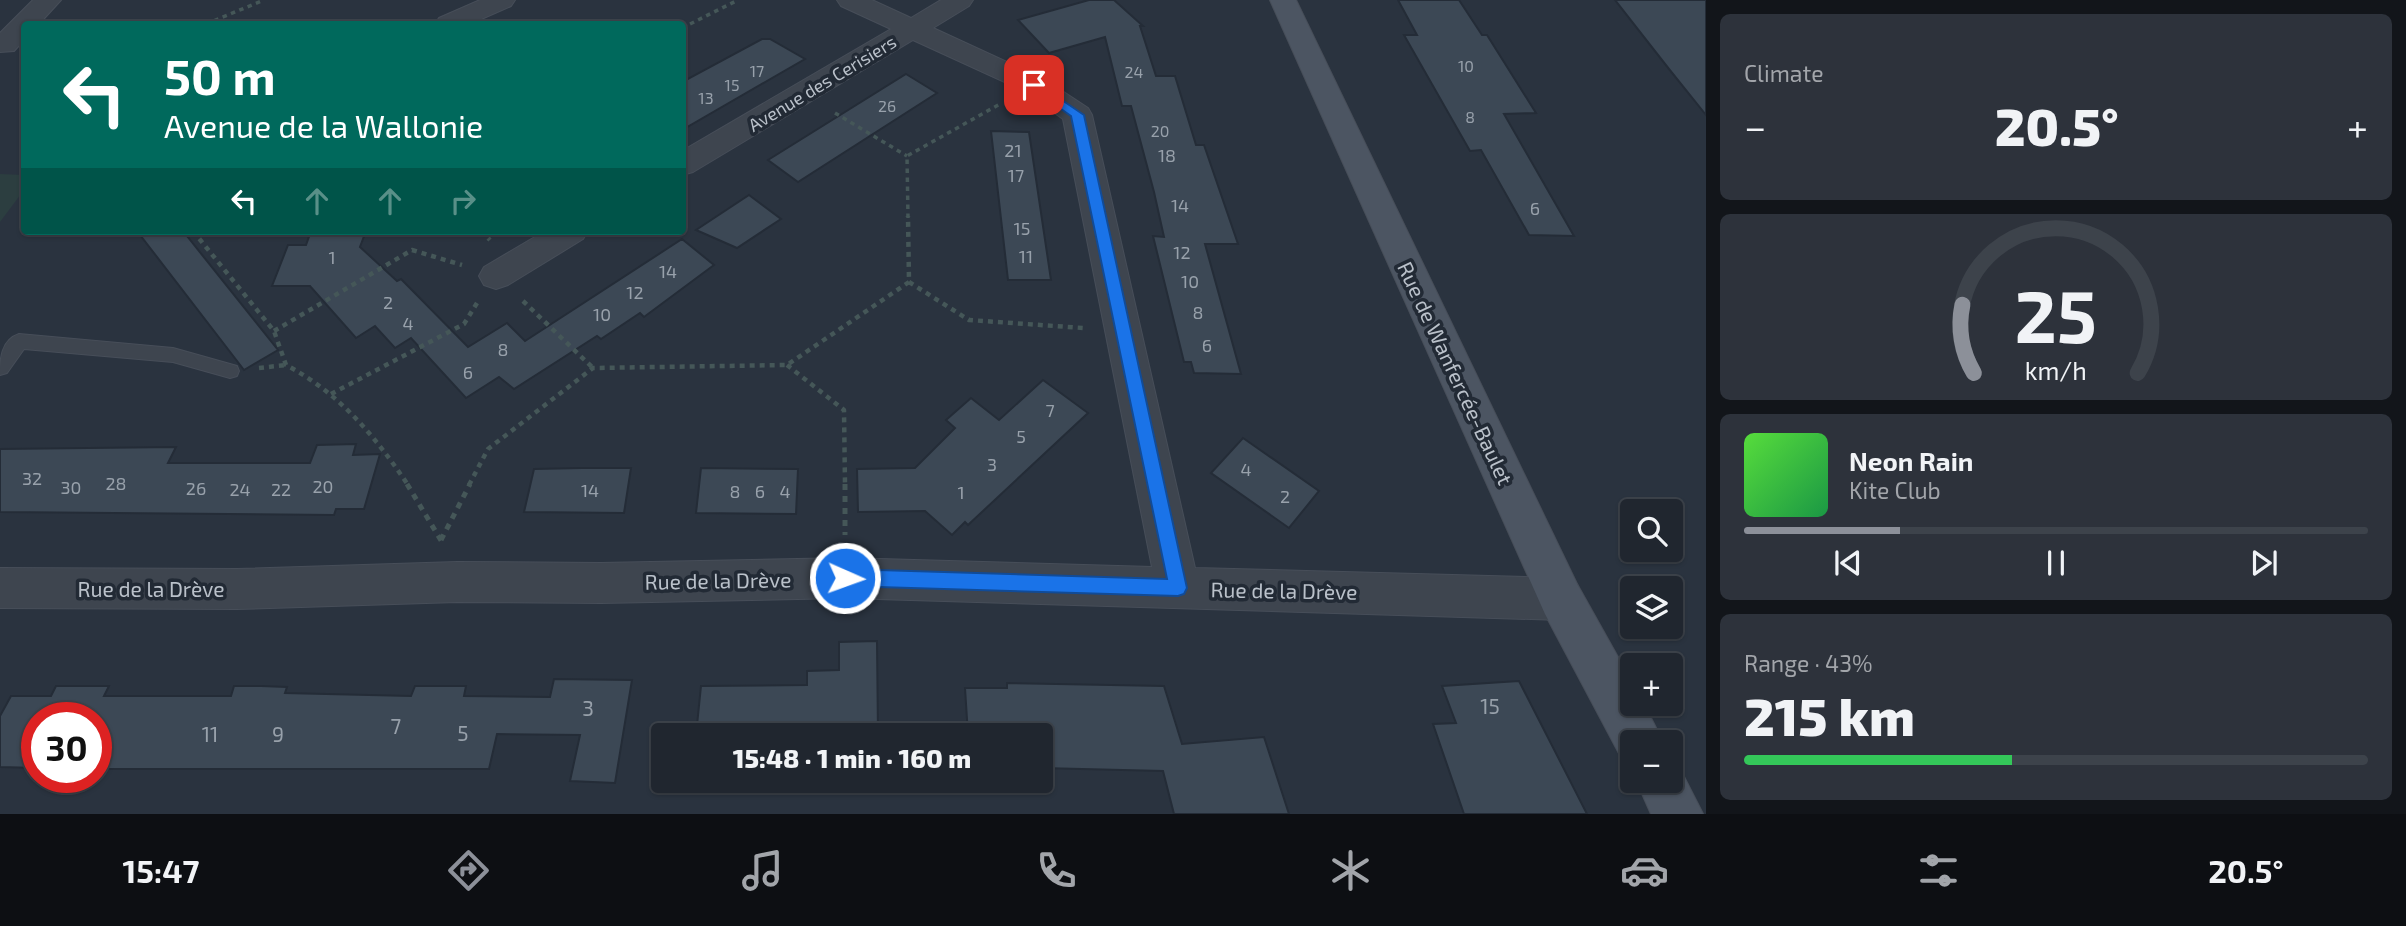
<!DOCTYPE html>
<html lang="en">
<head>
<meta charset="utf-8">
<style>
  :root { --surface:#20262f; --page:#2d323b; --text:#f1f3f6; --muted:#a2a5aa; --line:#3d434b; --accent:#8c9099 }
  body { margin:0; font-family:"Exo 2",sans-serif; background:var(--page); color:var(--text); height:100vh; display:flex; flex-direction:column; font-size:26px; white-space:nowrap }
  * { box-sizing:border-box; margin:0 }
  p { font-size:23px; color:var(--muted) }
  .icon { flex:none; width:38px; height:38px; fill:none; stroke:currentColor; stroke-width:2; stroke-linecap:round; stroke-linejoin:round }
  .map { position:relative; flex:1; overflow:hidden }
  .drawer { display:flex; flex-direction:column; gap:14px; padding:14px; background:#12151a; width:700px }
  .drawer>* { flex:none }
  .banner { position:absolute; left:21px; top:21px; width:665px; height:214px; border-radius:7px; box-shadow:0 2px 5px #0004,0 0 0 2px var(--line); background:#00695c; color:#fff; overflow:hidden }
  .fabs { position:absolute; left:1620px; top:499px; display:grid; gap:14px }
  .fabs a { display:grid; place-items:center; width:63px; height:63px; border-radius:7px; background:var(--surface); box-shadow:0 2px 5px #0004,0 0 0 2px var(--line); font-size:35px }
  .speed { position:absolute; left:21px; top:702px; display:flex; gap:14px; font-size:35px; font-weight:700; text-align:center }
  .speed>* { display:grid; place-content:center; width:91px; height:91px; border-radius:50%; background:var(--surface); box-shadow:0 2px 5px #0004,0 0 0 2px var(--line); line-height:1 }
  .speed .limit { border:10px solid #d22; background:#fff; color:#111 }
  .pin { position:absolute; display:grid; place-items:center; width:60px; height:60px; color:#fff; margin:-30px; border-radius:14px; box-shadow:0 4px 10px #0006 }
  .me { position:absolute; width:77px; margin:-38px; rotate:92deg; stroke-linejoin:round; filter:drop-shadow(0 0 5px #0008) }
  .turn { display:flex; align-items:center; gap:24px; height:147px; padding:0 28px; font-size:32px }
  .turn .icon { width:91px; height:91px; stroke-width:2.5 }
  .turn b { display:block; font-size:49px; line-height:60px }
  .lanes { display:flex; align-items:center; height:66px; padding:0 28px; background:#0003; justify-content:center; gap:35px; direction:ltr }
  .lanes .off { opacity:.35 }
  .big { font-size:52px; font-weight:800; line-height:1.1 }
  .drawer .tile { flex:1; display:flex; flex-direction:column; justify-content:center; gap:10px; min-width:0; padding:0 24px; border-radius:10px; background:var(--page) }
  .drawer .dial { align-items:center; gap:0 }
  .dial svg { height:182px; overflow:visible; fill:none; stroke:var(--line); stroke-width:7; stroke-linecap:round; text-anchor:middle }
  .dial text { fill:var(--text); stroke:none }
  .song { display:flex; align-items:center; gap:21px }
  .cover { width:84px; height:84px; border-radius:10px; background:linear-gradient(135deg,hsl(110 70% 55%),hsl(140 70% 35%)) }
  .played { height:7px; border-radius:4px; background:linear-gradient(90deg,var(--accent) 25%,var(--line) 25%) }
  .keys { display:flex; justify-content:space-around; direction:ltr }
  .heat { display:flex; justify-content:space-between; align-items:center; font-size:38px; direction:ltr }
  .charge { height:10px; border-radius:5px; background:linear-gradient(90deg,#34c759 43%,var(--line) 0) }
  .trip { position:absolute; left:651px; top:723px; width:402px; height:70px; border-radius:7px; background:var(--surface); box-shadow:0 2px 5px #0004,0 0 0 2px var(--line); font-weight:800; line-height:70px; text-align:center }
  .tabs { display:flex; height:112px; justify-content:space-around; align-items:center; background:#0d0f13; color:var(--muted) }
  .tabs .icon { width:49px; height:49px }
  .tabs .active { color:var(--accent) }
  .tabs b { font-size:32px; color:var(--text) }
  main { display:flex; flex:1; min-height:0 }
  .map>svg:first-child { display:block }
  .green { fill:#2c3e40 }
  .building { fill:#3c4855; stroke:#242c37; stroke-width:2 }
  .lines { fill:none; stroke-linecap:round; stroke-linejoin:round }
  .service-casing { stroke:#474e59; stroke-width:2 }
  .minor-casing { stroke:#474e59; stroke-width:2 }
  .secondary-casing { stroke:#474e59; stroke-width:2 }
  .path-far2 { stroke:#455758; stroke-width:3.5; stroke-dasharray:4.5 4.5; stroke-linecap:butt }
  .path-far1 { stroke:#455758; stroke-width:4.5; stroke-dasharray:5 5; stroke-linecap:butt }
  .path { stroke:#455758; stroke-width:5; stroke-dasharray:6 6; stroke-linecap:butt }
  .service { fill:#3e454f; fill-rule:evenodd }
  .minor { fill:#3e454f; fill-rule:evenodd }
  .secondary { fill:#4c5562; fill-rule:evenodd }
  .route { fill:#1a73e8; stroke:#114b97; stroke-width:2 }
  .labels { text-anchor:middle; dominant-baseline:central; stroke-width:7; stroke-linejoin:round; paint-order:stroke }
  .far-number-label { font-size:16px; fill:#98a1ab }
  .far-street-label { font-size:18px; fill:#bac1ca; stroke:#222a35 }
  .number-label { font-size:18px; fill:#98a1ab }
  .street-label { font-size:21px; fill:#bac1ca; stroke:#222a35 }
  .near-number-label { font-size:21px; fill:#98a1ab }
</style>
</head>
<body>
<main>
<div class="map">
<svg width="1706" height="814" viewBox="0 0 1706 814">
  <rect width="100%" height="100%" fill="#2a333f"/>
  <!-- green -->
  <path class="green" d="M0,174L24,175V190L0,222Z"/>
  <!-- building -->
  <g class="building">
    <path d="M1089,0H1114L1143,26H1140L1156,76H1175L1196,145H1204L1238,244H1205L1241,374L1194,373L1191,362H1184L1153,236L1164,237L1154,192L1131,106H1122L1105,37L1049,53L1018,20Z"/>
    <path d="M1398,0H1459L1482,35H1487L1536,113L1504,114L1574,236L1529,235L1481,150L1470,151L1404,35H1417Z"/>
    <path d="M1615,0H1706V115L1669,69Z"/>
    <path d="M762,39H770L805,59L682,130V82Z"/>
    <path d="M906,74L937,93L798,182L768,160Z"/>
    <path d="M991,131L1029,132L1051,280H1008Z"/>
    <path d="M749,195L781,219L737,248L696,230Z"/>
    <path d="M137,231H183L278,350L244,370Z"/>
    <path d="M311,231H366L360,247L397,281L401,279L468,347L507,323L525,341L682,239L714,265L644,317L640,313L601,339L597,336L514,389L499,377L466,398L411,338L395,348L375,326L356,338L310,286H272L288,245H306Z"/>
    <path d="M1043,380L1088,413L968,525L965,522L952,535L925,511L858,512L857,469L915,468L955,428L946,420L971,398L999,420Z"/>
    <path d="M1243,438L1319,491L1289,528L1211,473Z"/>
    <path d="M356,444L353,455L380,454L364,509H336L334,515L0,512V449L176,447L168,463H310L317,445Z"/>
    <path d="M582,468H631L624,513L524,512L534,469Z"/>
    <path d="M701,468L798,469L796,514L696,513Z"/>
    <path d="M877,641L878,735H696L701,686L807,685V671L839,670V642Z"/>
    <path d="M554,679L632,680L615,783L570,781L580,735L497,734L489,769H96V718H37V768L0,767V716L11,696H51L56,686H109L104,696H231L234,686H261L287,687L285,693L411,696L415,686H466L464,696L550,697Z"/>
    <path d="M1519,681L1587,814H1464L1433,724L1456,723L1442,686Z"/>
    <path d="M1007,683L1164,686L1182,744L1264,737L1289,814H1174L1163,771L1041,768V735H968L965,688H1007Z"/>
  </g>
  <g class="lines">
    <!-- service casing -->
    <g class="service-casing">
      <path id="service" d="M19,334L173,348L237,366L239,371L237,376L230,378L173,362L24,349L7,373L0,375C0,359 1,340 19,334Z"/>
    </g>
    <!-- minor casing -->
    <g class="minor-casing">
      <g id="minor">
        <path d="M33,0H61L39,24H24V40L14,51L0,52V33Z"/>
        <path d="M480,0H515L511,6L470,24H435L439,18Z"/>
        <path d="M837,0H872L911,18L941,0H973L969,6L933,28L1044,79L1088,108L1092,115L1195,568L1561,578L1577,584L1583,599L1577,614L1561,620L845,598L601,603L457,602L237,609L0,608V568L237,569L457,562L601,563L845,558L1152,567L1063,119L1024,91L913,40L693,172L682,175V151L891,29L841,6Z"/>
        <path d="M545,231H588L583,239L508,285L496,289L484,285L479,276L484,267Z"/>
      </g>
    </g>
    <!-- secondary casing -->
    <g class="secondary-casing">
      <g id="secondary">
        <path d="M1270,0H1296L1577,584L1633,684V704H1644L1663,742H1633V763L1622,759L1545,614Z"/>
        <path d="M1671,760L1677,763L1703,814H1651L1636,780H1671Z"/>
      </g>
    </g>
    <!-- path-far2 -->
    <g class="path-far2">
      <path d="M206,24L264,0"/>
      <path d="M682,28L738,0"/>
      <path d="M835,113L907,156"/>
      <path d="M908,218L907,156L1000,104"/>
    </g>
    <!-- path-far1 -->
    <g class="path-far1">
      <path d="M193,231L274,331L286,365C339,393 375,436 408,485"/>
      <path d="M481,231L490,240"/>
      <path d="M909,282L969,320L1083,328"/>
      <path d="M523,301L593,368"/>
      <path d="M274,331L412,250L462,265"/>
      <path d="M787,365L844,410L845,485"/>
      <path d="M259,368L286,365"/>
      <path d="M331,394L464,324L477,303"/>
      <path d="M469,485L488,449L593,368L787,365L909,282L908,216"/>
    </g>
    <!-- path -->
    <g class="path">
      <path d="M407,484L442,542"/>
      <path d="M845,484V535"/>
      <path d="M441,540L470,484"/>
    </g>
    <!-- service -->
    <use href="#service" class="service"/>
    <!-- minor -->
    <use href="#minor" class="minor"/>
    <!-- secondary -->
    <use href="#secondary" class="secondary"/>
  </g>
  <!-- route -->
  <path class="route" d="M1034,81L1084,115L1187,588L1184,594L1178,596L845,586L839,584L836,578L839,572L845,569L1167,579L1071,116L1030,87V82Z"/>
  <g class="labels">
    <!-- far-number labels -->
    <g class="far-number-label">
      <text x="1466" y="65">10</text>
      <text x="757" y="70">17</text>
      <text x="1134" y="71">24</text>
      <text x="732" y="84">15</text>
      <text x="706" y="97">13</text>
      <text x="887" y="105">26</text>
      <text x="1470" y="116">8</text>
      <text x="1160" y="130">20</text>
    </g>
    <!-- far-street labels -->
    <g class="far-street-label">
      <text transform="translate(822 83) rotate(-31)">Avenue des Cerisiers</text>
    </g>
    <!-- number labels -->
    <g class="number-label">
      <text x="1013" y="150">21</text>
      <text x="1167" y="155">18</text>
      <text x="1016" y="175">17</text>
      <text x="1180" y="205">14</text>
      <text x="1535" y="208">6</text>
      <text x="1022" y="228">15</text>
      <text x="1182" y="252">12</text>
      <text x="1026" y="256">11</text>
      <text x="332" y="257">1</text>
      <text x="668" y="271">14</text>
      <text x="1190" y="281">10</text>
      <text x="635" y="292">12</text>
      <text x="388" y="302">2</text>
      <text x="1198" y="312">8</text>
      <text x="602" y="314">10</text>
      <text x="408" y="323">4</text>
      <text x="1207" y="345">6</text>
      <text x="503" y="349">8</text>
      <text x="468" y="372">6</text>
      <text x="1050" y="410">7</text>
      <text x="1021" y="436">5</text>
      <text x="992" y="464">3</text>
      <text x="1246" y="469">4</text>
      <text x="32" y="478">32</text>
      <text x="116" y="483">28</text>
      <text x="323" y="486">20</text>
      <text x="71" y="487">30</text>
      <text x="196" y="488">26</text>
      <text x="240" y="489">24</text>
      <text x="281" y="489">22</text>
      <text x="590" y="490">14</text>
      <text x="735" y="491">8</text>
      <text x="760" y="491">6</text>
      <text x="785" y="491">4</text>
      <text x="961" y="492">1</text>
      <text x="1285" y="496">2</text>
    </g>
    <!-- street labels -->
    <g class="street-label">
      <text transform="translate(1456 373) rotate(65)">Rue de Wanfercée-Baulet</text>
      <text transform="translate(718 580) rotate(-1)">Rue de la Drève</text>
      <text x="151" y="588">Rue de la Drève</text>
      <text transform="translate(1284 590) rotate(1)">Rue de la Drève</text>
    </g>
    <!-- near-number labels -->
    <g class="near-number-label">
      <text x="1490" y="705">15</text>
      <text x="588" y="707">3</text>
      <text x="396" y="725">7</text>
      <text x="463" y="732">5</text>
      <text x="210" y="733">11</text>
      <text x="278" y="733">9</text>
    </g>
  </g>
</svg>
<div class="fabs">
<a><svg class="icon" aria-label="search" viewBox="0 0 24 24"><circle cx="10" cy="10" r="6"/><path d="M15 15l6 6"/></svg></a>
<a><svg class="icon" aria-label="layers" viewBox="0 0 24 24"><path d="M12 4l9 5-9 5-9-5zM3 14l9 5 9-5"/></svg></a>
<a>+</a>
<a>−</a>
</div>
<div class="speed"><div class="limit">30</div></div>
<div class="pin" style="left:1034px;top:85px;background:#d93025"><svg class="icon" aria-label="arrive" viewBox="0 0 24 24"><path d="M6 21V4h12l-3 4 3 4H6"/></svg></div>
<svg class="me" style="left:845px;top:578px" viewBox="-20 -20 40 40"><circle r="17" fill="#1a73e8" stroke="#fff" stroke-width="3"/><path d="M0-11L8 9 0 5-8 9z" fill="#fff"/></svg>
<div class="trip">15:48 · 1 min · 160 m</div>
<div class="banner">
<div class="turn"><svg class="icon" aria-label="left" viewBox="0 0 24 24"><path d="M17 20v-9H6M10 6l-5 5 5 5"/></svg><div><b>50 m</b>Avenue de la Wallonie</div></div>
<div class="lanes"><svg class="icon" aria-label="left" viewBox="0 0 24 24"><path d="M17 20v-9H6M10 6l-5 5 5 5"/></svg><svg class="icon off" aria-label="ahead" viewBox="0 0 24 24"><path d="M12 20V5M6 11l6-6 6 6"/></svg><svg class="icon off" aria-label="ahead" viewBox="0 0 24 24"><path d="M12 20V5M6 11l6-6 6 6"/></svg><svg class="icon off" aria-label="right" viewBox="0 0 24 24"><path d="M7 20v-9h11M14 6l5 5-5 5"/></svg></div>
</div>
</div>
<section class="drawer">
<div class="tile"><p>Climate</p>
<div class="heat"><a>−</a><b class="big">20.5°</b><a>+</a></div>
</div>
<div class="tile dial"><svg viewBox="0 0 100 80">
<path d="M14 69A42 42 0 1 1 86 69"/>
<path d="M14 69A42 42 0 0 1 9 39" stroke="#8c9099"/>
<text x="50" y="56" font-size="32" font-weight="700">25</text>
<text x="50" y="72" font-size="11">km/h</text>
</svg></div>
<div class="tile">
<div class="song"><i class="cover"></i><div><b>Neon Rain</b><p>Kite Club</p></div></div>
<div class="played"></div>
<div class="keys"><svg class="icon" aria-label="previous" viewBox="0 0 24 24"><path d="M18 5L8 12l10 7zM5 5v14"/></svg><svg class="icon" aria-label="pause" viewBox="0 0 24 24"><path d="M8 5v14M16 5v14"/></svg><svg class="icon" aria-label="next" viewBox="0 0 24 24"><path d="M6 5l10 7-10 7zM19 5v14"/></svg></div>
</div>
<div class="tile"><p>Range · 43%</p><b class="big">215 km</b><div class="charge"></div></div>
</section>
</main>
<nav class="tabs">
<b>15:47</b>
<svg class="icon active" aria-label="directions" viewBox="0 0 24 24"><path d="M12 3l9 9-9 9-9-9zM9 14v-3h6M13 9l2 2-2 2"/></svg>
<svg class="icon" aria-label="music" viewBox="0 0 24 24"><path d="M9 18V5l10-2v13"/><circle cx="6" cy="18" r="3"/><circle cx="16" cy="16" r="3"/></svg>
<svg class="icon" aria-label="phone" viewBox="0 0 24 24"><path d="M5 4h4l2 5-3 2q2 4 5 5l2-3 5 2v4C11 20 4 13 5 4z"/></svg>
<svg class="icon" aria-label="climate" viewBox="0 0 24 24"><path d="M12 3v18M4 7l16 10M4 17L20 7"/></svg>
<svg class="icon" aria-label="car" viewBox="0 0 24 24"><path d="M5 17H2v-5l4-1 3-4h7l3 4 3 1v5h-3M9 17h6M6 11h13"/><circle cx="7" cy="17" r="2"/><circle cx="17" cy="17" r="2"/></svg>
<svg class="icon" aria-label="filters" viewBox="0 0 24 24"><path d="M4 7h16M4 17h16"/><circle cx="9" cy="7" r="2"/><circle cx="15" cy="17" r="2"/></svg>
<b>20.5°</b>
</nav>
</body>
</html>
